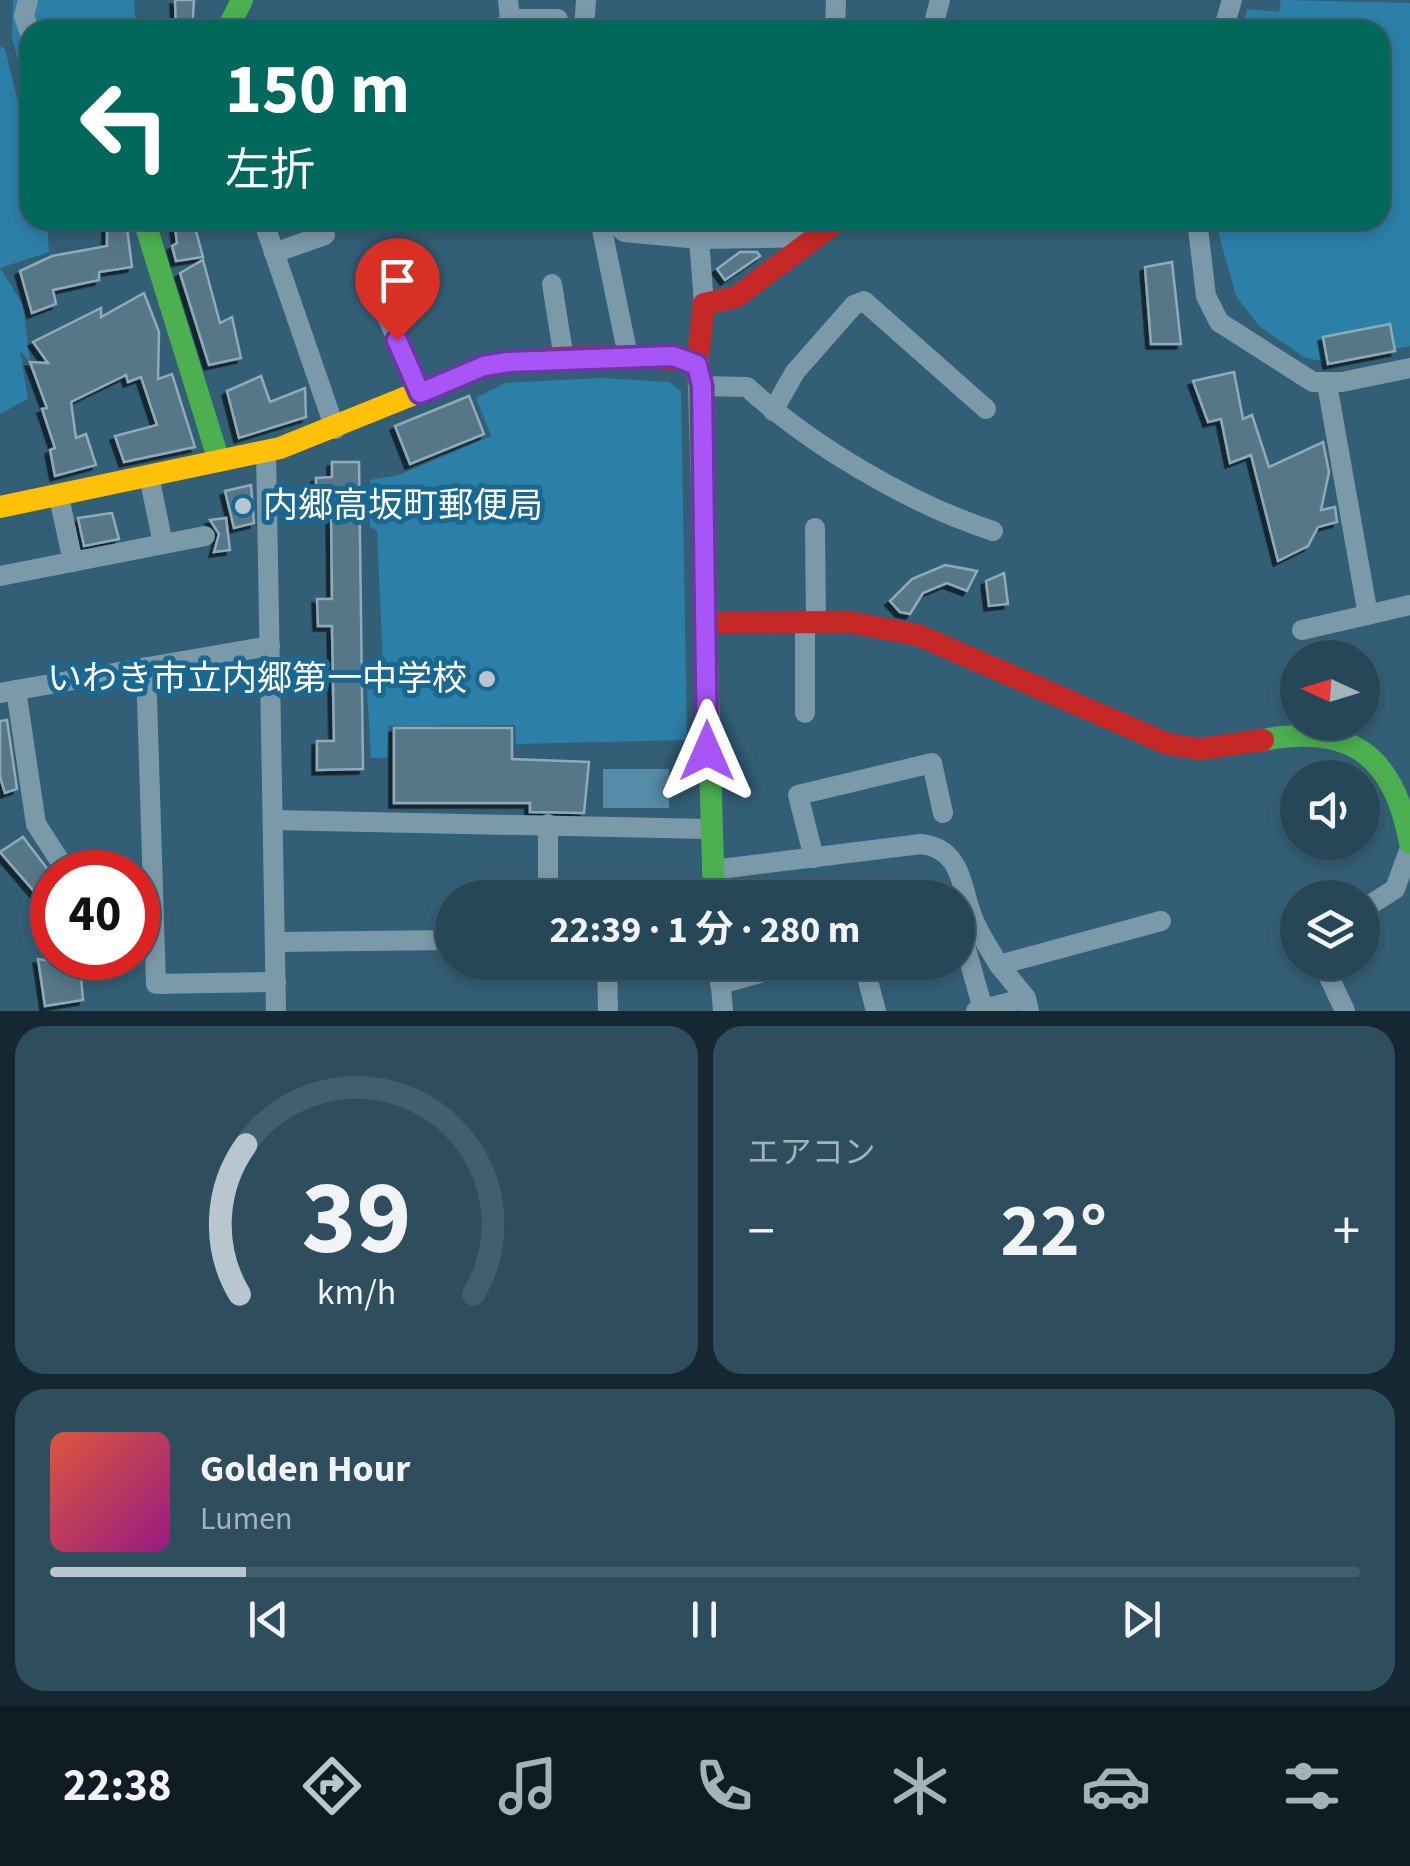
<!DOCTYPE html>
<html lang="ja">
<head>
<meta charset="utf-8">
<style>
  :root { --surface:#264758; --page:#2e4e5e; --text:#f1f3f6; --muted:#a4b2ba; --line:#425f6e; --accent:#b8c7cf }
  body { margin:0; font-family:"Source Sans 3","Noto Sans JP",sans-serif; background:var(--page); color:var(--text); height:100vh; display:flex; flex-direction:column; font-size:38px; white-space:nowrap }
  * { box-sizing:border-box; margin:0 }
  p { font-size:32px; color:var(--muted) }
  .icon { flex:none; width:55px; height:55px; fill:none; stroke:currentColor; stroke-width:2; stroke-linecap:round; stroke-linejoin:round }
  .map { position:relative; height:1011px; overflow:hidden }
  .drawer { display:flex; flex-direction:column; gap:15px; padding:15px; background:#152730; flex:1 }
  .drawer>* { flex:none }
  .top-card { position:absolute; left:20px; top:20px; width:1370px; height:210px; border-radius:30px; box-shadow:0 5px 15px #0003,0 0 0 2px var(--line); background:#00695c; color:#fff; overflow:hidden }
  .needle { width:65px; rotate:274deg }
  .buttons { position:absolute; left:1280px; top:640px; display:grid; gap:20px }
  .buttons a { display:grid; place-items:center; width:100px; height:100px; border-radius:50%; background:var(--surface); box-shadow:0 5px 15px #0003,0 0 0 2px var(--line); font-size:50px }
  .speed { position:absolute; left:30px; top:850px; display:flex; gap:20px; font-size:50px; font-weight:700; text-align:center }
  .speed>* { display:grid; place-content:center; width:130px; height:130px; border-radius:50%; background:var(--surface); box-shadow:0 5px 15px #0003,0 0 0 2px var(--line); line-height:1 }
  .speed .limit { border:15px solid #d22; background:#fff; color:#111 }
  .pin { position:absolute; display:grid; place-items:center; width:85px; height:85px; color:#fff; margin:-102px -42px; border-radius:50% 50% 50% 0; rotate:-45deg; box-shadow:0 0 10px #0007 }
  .pin .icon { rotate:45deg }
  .me { position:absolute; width:110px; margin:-55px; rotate:0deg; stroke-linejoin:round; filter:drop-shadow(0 0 8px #0008) }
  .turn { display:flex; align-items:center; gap:35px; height:210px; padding:0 40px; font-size:45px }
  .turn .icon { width:130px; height:130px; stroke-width:2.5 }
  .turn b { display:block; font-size:70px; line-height:85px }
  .big { font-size:75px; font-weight:700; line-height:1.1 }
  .drawer .tile { flex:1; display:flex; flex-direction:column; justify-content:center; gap:15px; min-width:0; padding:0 35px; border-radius:30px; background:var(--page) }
  .drawer .dial { align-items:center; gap:0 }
  .dial svg { height:260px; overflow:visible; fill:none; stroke:var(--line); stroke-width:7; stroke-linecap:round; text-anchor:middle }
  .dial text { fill:var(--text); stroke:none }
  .song { display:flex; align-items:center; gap:30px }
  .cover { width:120px; height:120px; border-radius:15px; background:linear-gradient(135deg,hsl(10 70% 55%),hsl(310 70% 35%)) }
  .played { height:10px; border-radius:5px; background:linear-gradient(90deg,var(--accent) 15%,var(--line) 15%) }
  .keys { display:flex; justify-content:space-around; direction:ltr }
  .heat { display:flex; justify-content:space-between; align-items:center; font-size:55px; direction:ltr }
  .drawer .tiles { flex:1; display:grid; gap:15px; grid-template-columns:1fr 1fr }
  .tile:last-child { grid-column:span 2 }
  .trip { position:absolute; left:435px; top:880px; width:540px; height:100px; border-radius:50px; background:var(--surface); box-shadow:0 5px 15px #0003,0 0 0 2px var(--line); font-weight:700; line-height:100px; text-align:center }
  .menu { display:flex; height:160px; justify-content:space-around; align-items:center; background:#0f1c23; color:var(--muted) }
  .menu .icon { width:70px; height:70px }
  .menu .active { color:var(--accent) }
  .menu b { font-size:45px; color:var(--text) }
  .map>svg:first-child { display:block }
  .green { fill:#2c7fa7 }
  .water { fill:#568ca7 }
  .building { fill:#547788; stroke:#90aab7; stroke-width:2.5; filter:url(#shadow) }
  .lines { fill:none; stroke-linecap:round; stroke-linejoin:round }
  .lane { stroke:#7b9aa9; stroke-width:10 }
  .street { stroke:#7b9aa9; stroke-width:20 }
  .fast { stroke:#4caf50; stroke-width:22 }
  .slow { stroke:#ffc107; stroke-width:22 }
  .jam { stroke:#c62828; stroke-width:22 }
  .route-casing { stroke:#6d37a1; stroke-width:25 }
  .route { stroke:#a855f7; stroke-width:18 }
  .poi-dot { fill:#b8c7cf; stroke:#186891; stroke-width:4 }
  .labels { text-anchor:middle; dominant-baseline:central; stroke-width:10; stroke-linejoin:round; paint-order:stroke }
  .poi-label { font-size:35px; fill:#fff; stroke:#186891; text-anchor:start }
</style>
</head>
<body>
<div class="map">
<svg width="1410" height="1011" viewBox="0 0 1410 1011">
  <defs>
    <filter id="shadow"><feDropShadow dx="-4.5" dy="4.5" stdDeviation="0" flood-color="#0009"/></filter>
  </defs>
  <rect width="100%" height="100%" fill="#335f76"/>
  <!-- green -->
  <g class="green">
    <path d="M13,0H134L136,30H30V107L12,38Z"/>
    <path d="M1281,0L1410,3V346L1324,362L1304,357L1259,326L1236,296L1215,220H1380V30H1242L1247,9L1279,12Z"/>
    <path d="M0,46L5,49L30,150V220H47L49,252L0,268L23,305L30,362L20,351L28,399L0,414Z"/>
    <path d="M601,378L669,382L681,391L687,740L516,744L515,725L389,726L387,758H371L367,690L384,688L377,531L370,527V480L399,475L491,436L476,398L505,383Z"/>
  </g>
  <!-- water -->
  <rect class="water" x="603" y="769" width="66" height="39"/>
  <!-- building -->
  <g class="building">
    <path d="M175,0H194L192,30H176Z"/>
    <path d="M107,220H126L132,267L99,272V280L53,290L56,304L32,313L20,271L52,256L107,246Z"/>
    <path d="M174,220H193L203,257L176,261L172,246L177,243Z"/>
    <path d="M740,252H757L760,256L725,280L717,269Z"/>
    <path d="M203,260L220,323L232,317L241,358L209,365L180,273Z"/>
    <path d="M1172,262L1181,344H1151L1145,267Z"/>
    <path d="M144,293L159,332L158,379L172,374L195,447L124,462L115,436L157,425L141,377L128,382L126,375L71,402L76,438L86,434L96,465L55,476L50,450L55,448L42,409L47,408L30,362L48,363L33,342L101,308V317Z"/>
    <path d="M1390,324L1395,351L1328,364L1323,337Z"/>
    <path d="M1234,372L1243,419L1252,415L1269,467L1323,442L1329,472L1321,510L1335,507L1337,522L1318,527L1308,546L1278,561L1251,455L1230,463L1221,419L1208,422L1193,381Z"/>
    <path d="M261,376L270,402L305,388L306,417L239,438L227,391Z"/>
    <path d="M469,396L484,434L410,464L395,426Z"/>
    <path d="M332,462H359L363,769L317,770V741H334L332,626H318L317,599H332L331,508H316V478L332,477Z"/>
    <path d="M251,485L254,523L234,528L225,491Z"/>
    <path d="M112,513L119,539L84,546L78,518Z"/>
    <path d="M226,518L230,550L214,552L219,534L210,520Z"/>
    <path d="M945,565L977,571L967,591L947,583L923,593L910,614L900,612L890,601L912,579Z"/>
    <path d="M1004,573L1008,604L989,606L986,581Z"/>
    <path d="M7,720L17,789L5,793L0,777V721Z"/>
    <path d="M394,728H512V759L589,762L584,813L530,812V803H394Z"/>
    <path d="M23,837L52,875V896L44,903L0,852Z"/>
    <path d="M38,959L80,965L83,1000L45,1006Z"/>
  </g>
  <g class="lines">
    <!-- lane -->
    <path class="lane" d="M476,30L510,19"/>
    <!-- street -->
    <g class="street">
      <path d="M28,0L24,16L30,34"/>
      <path d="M508,0L510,19H558V30"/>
      <path d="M584,30L586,0"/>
      <path d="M835,30L836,0"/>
      <path d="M932,30L940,0"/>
      <path d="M1223,30L1232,0"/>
      <path d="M263,220L335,429"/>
      <path d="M600,220L628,356"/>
      <path d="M612,220L624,232L699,239L815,237"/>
      <path d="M1197,220L1206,296L1219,322L1313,382H1342L1410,368"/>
      <path d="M699,239L704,304"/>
      <path d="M274,253L325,235"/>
      <path d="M552,284L564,359"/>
      <path d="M386,314L420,393"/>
      <path d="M1327,384L1368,615"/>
      <path d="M702,386L747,387C812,446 910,504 993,531"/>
      <path d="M773,411L795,372L854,305L864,301L986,409"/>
      <path d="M266,451L276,1011"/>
      <path d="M149,476L163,544"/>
      <path d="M59,497L73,562"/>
      <path d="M815,528L816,622"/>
      <path d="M0,576L205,536"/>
      <path d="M1302,630L1410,605"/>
      <path d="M146,667L156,984L276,982"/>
      <path d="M16,690L36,824L67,872"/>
      <path d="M0,693L270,646"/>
      <path d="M805,713V622"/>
      <path d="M273,820L709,829"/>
      <path d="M814,858L798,795L932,763L943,813"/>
      <path d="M712,870L921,844C965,849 960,891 975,923C982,938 991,952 999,965L1161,921"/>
      <path d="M548,898V824"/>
      <path d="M1362,910L1395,889L1410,848"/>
      <path d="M958,921L983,1009"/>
      <path d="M275,942L452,940"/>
      <path d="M607,962L608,1011"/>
      <path d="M719,962L723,1011"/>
      <path d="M863,962L876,1011"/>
      <path d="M1322,962L1345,1011"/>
      <path d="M999,965L1026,998L1029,1011"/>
      <path d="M720,984L800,962"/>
      <path d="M976,1011L1026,998"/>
    </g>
    <!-- fast -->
    <g class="fast">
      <path d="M227,30L242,0"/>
      <path d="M144,220L219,461"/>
      <path d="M698,356L714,898"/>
      <path d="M1263,740C1351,723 1394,756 1410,843"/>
    </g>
    <!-- slow -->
    <path class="slow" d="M0,507L280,448L479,368"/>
    <!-- jam -->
    <g class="jam">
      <path d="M698,356L704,304L736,297L839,220"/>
      <path d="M479,368C520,356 659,351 697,365"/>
      <path d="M707,623L849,622L918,635L1168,744L1200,749L1263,740"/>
    </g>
  </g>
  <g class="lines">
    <!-- route casing -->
    <g class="route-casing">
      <path id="route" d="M397,340L420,393L484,366L508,362L673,356L697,365L702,386L707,751"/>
    </g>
    <!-- route -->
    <use href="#route" class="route"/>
  </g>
  <!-- markers -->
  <g class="poi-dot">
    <circle cx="243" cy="506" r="10"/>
    <circle cx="487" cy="679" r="10"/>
  </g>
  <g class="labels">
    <!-- poi labels -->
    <g class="poi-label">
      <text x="263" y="506">内郷高坂町郵便局</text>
      <text x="467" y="679" text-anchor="end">いわき市立内郷第一中学校</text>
    </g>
  </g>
</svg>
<div class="buttons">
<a><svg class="needle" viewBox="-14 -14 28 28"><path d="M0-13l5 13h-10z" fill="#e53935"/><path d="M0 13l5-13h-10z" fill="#a4b2ba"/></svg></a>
<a><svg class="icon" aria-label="sound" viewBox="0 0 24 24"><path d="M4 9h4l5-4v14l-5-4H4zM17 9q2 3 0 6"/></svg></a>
<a><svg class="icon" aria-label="layers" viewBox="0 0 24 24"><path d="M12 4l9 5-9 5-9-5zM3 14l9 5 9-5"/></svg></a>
</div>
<div class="speed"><div class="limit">40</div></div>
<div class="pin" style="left:397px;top:340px;background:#d93025"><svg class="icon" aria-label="arrive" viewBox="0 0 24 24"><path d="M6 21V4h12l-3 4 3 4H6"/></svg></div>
<svg class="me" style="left:707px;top:751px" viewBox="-20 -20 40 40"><path d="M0-17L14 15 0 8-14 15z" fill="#a855f7" stroke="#fff" stroke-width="4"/></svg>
<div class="trip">22:39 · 1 分 · 280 m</div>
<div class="top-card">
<div class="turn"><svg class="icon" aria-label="left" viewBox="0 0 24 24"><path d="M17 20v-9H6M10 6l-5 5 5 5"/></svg><div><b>150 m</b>左折</div></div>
</div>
</div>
<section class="drawer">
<div class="tiles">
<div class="tile dial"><svg viewBox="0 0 100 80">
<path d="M14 69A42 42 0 1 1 86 69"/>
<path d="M14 69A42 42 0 0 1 16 23" stroke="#b8c7cf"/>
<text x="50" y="56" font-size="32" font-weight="700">39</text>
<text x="50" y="72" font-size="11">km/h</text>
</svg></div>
<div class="tile"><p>エアコン</p>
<div class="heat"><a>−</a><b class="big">22°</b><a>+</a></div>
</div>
<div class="tile">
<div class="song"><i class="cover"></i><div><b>Golden Hour</b><p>Lumen</p></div></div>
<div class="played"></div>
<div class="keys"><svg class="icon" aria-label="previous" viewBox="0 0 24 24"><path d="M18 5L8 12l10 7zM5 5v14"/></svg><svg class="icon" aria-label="pause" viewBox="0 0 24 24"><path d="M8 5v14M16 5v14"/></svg><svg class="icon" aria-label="next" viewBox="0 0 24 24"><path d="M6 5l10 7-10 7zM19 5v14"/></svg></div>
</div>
</div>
</section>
<nav class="menu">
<b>22:38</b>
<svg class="icon active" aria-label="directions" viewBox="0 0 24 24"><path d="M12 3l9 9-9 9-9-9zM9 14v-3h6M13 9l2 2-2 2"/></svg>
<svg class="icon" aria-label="music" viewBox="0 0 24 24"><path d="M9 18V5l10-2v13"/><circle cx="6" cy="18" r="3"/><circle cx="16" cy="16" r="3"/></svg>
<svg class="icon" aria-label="phone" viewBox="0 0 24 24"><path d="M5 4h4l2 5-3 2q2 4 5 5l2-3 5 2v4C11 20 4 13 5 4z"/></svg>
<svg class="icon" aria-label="climate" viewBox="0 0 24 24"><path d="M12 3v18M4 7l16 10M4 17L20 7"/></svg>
<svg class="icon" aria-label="car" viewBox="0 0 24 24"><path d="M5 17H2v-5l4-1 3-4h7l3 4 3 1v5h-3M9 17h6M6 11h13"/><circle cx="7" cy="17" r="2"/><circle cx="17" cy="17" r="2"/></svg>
<svg class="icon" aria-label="filters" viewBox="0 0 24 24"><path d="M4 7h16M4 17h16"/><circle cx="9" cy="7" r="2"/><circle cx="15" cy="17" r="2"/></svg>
</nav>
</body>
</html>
